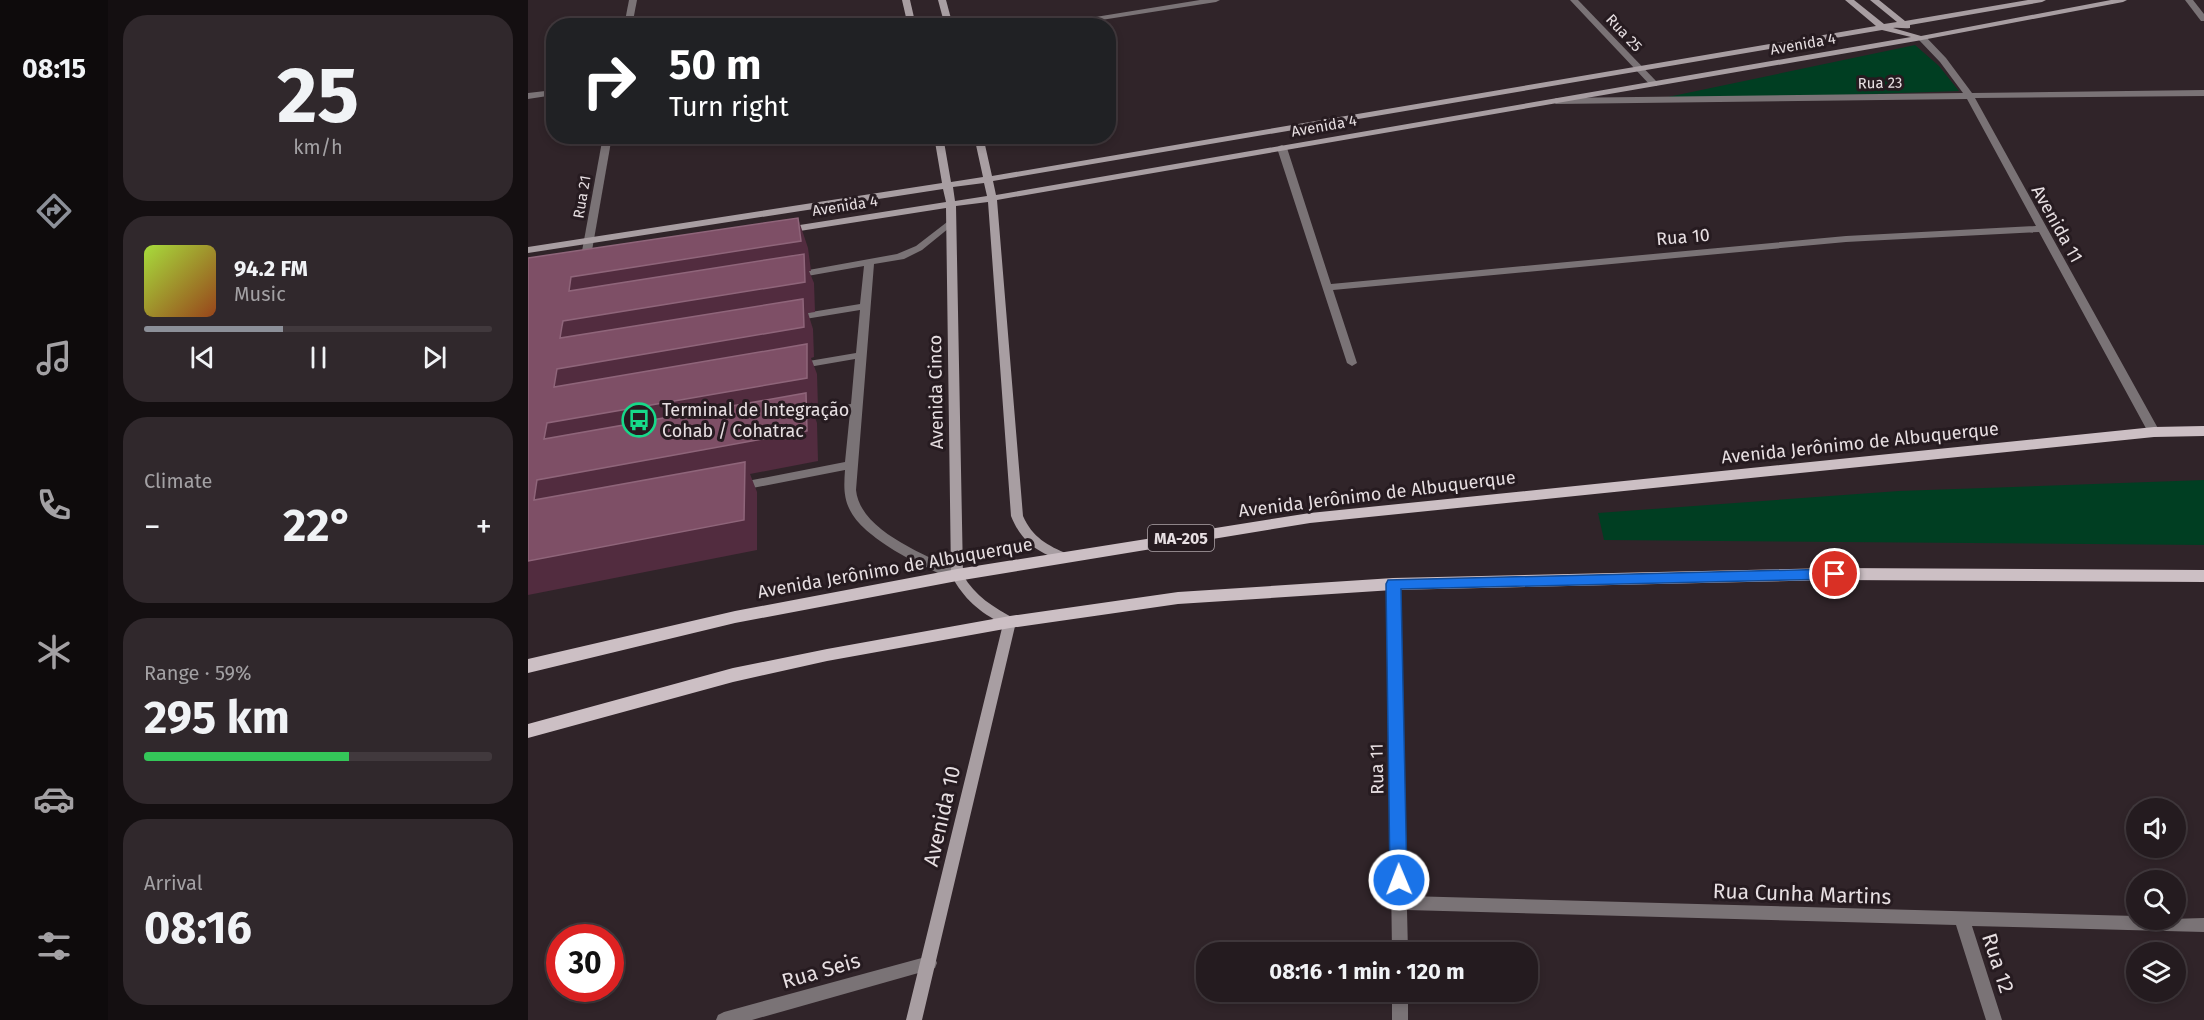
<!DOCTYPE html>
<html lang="en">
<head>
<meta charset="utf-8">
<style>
  :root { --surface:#241b1f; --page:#30282c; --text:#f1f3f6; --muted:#a3a1a4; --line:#41393d; --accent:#8c9099 }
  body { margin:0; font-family:"Fira Sans",sans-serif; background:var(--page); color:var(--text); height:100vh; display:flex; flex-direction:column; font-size:22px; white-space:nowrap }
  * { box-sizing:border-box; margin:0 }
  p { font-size:20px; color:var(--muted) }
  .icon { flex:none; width:33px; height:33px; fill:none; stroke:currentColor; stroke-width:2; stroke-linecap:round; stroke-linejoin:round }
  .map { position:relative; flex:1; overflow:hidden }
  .panel { display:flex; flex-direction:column; gap:15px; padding:15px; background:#140f11; width:420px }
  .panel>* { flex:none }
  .hud { position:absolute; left:18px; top:18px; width:570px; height:126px; border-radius:24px; box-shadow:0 3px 9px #0003,0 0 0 2px var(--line); background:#202124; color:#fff; overflow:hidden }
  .controls { position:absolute; left:1598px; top:798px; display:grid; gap:12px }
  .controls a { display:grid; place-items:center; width:60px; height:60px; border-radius:50%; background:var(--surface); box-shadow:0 3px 9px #0003,0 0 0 2px var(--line); font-size:30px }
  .speed { position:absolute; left:18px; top:924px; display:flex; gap:12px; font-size:30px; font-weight:700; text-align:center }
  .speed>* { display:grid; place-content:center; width:78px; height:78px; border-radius:50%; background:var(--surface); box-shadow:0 3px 9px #0003,0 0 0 2px var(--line); line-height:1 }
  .speed .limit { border:9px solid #d22; background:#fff; color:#111 }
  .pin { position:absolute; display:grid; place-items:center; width:51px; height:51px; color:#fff; margin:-26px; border:3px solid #fff; border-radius:50%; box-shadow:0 2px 6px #0007 }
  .me { position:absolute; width:66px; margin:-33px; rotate:359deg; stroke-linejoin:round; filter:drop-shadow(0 0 4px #0008) }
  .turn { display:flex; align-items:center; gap:21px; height:126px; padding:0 24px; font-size:27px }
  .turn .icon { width:78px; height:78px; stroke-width:2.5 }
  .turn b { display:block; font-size:42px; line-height:51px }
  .big { font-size:45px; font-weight:700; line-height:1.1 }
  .panel .widget { flex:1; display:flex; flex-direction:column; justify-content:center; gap:9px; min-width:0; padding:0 21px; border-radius:24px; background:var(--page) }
  .panel .dial { align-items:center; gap:0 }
  .dial b { font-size:78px; line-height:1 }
  .song { display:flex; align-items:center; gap:18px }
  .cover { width:72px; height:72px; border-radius:9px; background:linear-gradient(135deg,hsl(80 70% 55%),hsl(20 70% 35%)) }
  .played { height:6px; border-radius:3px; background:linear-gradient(90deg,var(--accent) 40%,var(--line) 40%) }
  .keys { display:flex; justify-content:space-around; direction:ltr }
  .heat { display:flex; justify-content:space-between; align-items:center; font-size:33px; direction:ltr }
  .charge { height:9px; border-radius:4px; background:linear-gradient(90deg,#34c759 59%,var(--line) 0) }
  .trip { position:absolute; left:668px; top:942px; width:342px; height:60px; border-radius:24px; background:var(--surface); box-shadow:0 3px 9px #0003,0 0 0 2px var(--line); font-weight:700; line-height:60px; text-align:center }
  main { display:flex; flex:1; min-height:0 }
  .tabs { display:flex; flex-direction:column; width:108px; justify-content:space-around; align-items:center; background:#0e0b0c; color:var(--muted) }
  .tabs .icon { width:42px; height:42px }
  .tabs .on { color:var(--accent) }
  .tabs b { font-size:27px; color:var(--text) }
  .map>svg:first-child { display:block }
  .green { fill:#003e22 }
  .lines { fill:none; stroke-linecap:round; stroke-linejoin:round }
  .lane { fill:#7a7376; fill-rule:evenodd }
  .street { fill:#7a7376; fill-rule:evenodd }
  .secondary { fill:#a89ea2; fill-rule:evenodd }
  .primary { fill:#ccbfc4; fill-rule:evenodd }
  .shaded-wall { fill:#522c3f }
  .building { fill:#7e4f66; stroke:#8f657a; stroke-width:1.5 }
  .route { fill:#1a73e8; stroke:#114b97; stroke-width:1.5 }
  .labels { text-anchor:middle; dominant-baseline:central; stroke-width:6; stroke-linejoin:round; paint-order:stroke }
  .far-street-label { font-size:15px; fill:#e7dfe2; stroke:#261b20 }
  .shield { fill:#261b20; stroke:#ada4a8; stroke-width:1.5 }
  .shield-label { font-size:16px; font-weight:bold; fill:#e7dfe2 }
  .street-label { font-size:18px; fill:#e7dfe2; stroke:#261b20 }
  .poi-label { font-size:18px; fill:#e7dfe2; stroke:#261b20; text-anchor:start }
  .near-street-label { font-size:21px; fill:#e7dfe2; stroke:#261b20 }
</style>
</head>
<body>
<main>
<nav class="tabs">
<b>08:15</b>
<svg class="icon on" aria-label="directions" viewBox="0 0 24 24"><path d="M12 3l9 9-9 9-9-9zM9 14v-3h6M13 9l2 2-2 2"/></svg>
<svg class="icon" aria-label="music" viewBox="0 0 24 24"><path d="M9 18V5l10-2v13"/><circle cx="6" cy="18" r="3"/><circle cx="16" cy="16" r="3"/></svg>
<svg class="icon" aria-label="phone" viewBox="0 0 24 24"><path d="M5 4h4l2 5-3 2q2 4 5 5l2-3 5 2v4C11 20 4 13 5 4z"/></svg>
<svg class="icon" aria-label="climate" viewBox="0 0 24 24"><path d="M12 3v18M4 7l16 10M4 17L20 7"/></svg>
<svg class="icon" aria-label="car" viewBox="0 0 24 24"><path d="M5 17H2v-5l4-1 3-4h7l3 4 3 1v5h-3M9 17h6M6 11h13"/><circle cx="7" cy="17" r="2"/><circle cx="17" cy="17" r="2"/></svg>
<svg class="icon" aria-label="filters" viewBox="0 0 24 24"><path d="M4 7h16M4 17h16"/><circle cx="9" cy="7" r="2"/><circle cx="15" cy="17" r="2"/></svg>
</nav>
<section class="panel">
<div class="widget dial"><b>25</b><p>km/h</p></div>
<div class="widget">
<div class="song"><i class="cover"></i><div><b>94.2 FM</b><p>Music</p></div></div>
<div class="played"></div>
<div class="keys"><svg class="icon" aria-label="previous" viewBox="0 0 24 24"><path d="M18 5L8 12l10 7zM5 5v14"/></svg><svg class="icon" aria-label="pause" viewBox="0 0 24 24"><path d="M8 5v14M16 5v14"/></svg><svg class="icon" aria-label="next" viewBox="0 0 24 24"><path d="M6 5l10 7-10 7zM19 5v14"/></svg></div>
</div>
<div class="widget"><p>Climate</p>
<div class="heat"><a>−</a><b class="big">22°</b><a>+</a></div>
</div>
<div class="widget"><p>Range · 59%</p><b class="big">295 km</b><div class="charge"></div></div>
<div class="widget"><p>Arrival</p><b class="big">08:16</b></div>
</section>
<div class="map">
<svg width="1676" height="1020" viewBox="0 0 1676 1020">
  <rect width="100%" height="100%" fill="#302429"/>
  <!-- green -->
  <g class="green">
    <path d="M1387,45L1411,66L1431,91L1116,102Z"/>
    <path d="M1676,480V545L1076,540L1070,513L1371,491Z"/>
  </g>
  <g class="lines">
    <!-- lane -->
    <g class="lane">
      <path d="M560,136H569V140L565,143L562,142Z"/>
      <path d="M423,219L426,220V224L394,250L376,259L346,264L328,490C332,532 401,556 433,572L435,575L433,578L429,580C400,571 337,539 323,512C315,498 316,485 317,470L209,491L203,487L209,483L317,462L322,412L271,421L265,417L271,413L323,404L327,359L269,369L264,366L269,363L328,353L332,310L265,321L260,318L265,315L332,304L336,266L268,278L263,275L264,273L369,254L388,246Z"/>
    </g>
    <!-- street -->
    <g class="street">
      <path d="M101,0H109L104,26H96Z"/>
      <path d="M672,0H692L688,2L535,26H512Z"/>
      <path d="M1042,0H1050L1129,82V86H1123Z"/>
      <path d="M1657,0H1665L1676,14V21H1673Z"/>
      <path d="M1391,36H1397L1418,58L1444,93L1676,90V96L1447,98L1632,432L1630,435L1626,436L1620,432L1511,232L1318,242L805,290L829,363L824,366L819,363L749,148L751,146L754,145L759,148L803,284L1318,236L1508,226L1439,99L1028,104L1024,101L1028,98L1435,93L1412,62L1391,40Z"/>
      <path d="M26,90V95L0,99V93Z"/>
      <path d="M75,136H84L62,262L57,265L52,262Z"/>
      <path d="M865,579L869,581L871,584L879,896L1608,916V920L1676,918V932L1444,926L1474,1020H1458L1428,925L879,910L880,952H864L859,584L861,581Z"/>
      <path d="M401,956L407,958L409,963L407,968L401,970L224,1020H188L190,1015L196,1012Z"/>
      <rect x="864" y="992" width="16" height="28"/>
    </g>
    <!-- secondary -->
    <g class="secondary">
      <path d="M374,0H382L388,26H380Z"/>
      <path d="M410,0H418L425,26H417Z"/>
      <path d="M1317,0H1326L1356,24L1369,22L1342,0H1351L1377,21L1500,0H1518L1514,2L1382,25V28C1376,29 1371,27 1365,28L1393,36L1583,0H1599L1595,2L1394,40L469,200L495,516C504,537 520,546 540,554L542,557L540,560C534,562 529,559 522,556C503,548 491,536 483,516L460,202L428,206L435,575C447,596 465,607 487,619L488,622L394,1020H378L475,624C451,612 436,599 423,575L418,208L259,233L254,230L259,227L418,202L415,189L0,253V247L414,183L406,136H415L423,182L455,177L446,136H455L464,176L1348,26ZM1354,30L1383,37L468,195L465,181ZM456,183L459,196L427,201L425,187Z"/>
    </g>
    <!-- primary -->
    <g class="primary">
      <path d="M1676,426V436L1626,437L782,523L429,581L207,623L0,673V659L207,611L429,569L782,513L1626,427Z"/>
      <path d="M1307,568L1676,570V582L1307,580L865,590L650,604L482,628L299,661L205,682L0,738V724L205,668L299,649L482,616L650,592L865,578Z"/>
    </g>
  </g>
  <!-- shaded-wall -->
  <path class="shaded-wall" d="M270,218L280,248L283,271H281L286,283L287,312L280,313L285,329L286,357L283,358L289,374L290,408L284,409L289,423L290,461L222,474L229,492V550L0,595V561L6,500L16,439L26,387L34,326L43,277Z"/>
  <!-- building -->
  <path class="building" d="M270,218L273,241L43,277L41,291L276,254L277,282L35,321L34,326L32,338L275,299L276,327L29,369L26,387L279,344V378L19,423L16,439L278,393L279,431L9,480L6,500L217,462L216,520L0,561V258Z"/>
  <!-- route -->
  <path class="route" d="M1307,569L1314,574L1307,579L873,589L879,880L877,886L871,888L865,886L862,880L858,584L860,580Z"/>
  <!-- icons -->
  <defs>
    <g id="bus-ring" transform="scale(1.725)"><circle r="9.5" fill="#261b20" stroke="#17d989" stroke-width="1.5"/><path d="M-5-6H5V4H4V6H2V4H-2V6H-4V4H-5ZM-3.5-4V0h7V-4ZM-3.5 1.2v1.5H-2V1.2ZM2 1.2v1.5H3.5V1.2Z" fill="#17d989"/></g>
  </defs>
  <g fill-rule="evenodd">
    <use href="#bus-ring" x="111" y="420"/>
  </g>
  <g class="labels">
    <!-- far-street labels -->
    <g class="far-street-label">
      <text transform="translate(1096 33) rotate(47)">Rua 25</text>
      <text transform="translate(1275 44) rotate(-10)">Avenida 4</text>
      <text transform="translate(1352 83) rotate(-1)">Rua 23</text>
      <text transform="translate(796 126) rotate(-10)">Avenida 4</text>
      <text transform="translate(54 197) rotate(-80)">Rua 21</text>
      <text transform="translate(317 206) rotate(-9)">Avenida 4</text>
    </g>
    <!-- shield labels -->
    <rect class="shield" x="620" y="525" width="66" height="26" rx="4.5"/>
    <g class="shield-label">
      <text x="653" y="538">MA-205</text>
    </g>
    <!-- street labels -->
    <g class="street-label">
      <text transform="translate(1529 224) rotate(61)">Avenida 11</text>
      <text transform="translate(1155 237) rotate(-5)">Rua 10</text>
      <text transform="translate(408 392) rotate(-91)">Avenida Cinco</text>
      <text transform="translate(1332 443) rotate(-6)">Avenida Jerônimo de Albuquerque</text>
      <text transform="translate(849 494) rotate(-7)">Avenida Jerônimo de Albuquerque</text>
      <text transform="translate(367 568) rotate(-10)">Avenida Jerônimo de Albuquerque</text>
      <text transform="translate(849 769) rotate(-91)">Rua 11</text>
    </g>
    <!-- poi labels -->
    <g class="poi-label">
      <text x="134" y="410">Terminal de Integração<tspan x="134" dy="21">Cohab / Cohatrac</tspan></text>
    </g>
    <!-- near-street labels -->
    <g class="near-street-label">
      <text transform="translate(414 816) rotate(-77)">Avenida 10</text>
      <text transform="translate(1274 894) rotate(2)">Rua Cunha Martins</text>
      <text transform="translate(1470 963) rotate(72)">Rua 12</text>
      <text transform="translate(293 971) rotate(-16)">Rua Seis</text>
    </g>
  </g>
</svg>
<div class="controls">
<a><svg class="icon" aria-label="sound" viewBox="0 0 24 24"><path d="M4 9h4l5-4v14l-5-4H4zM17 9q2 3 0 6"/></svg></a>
<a><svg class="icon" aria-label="search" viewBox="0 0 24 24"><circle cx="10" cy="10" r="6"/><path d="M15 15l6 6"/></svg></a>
<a><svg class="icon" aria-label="layers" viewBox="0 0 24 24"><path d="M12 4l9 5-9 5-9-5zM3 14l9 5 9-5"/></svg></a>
</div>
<div class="speed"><div class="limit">30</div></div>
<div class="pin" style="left:1307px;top:574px;background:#d93025"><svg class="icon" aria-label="arrive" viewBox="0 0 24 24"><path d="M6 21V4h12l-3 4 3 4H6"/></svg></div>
<svg class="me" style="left:871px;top:880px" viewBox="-20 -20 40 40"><circle r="17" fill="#1a73e8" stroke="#fff" stroke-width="3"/><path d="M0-11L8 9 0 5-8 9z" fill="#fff"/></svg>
<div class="trip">08:16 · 1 min · 120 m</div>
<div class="hud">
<div class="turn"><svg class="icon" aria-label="right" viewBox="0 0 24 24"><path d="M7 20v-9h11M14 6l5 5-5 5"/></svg><div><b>50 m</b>Turn right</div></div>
</div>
</div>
</main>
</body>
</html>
